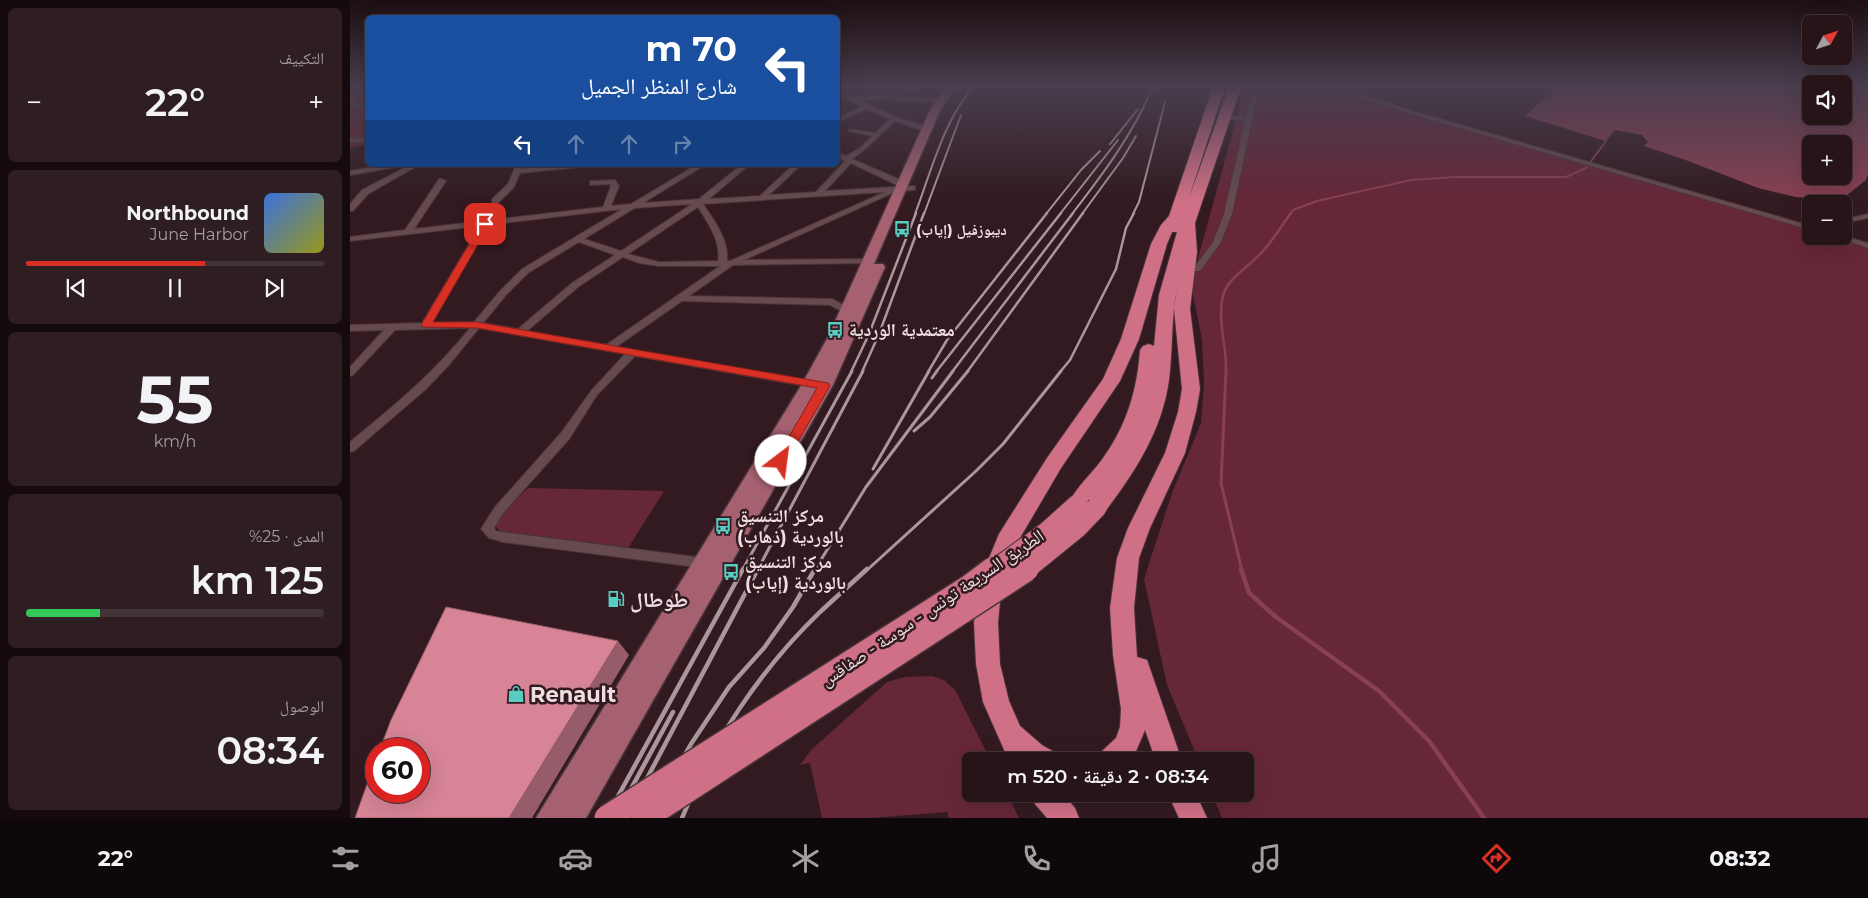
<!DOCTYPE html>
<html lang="ar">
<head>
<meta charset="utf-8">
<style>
  :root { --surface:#261418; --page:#2e1d21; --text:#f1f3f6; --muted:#a49ea2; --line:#423337; --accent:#d93025 }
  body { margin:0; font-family:Montserrat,"Noto Naskh Arabic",sans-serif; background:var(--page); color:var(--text); direction:rtl; height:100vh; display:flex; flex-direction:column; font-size:19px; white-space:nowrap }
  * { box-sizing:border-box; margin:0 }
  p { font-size:16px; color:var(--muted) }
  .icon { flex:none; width:28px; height:28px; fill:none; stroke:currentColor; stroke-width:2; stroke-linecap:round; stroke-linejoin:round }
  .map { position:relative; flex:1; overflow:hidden; direction:ltr }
  .side { display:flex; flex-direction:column; gap:8px; padding:8px; background:#150b0d; width:350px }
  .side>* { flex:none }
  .banner { position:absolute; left:15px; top:15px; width:475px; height:152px; border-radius:8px; box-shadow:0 5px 20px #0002,0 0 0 1px var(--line); direction:rtl; background:#1a4fa0; color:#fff; overflow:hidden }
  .needle { width:32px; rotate:50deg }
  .fabs { position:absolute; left:1452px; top:15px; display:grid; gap:10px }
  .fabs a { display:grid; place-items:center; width:50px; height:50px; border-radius:8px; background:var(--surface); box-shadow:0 5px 20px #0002,0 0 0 1px var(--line); font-size:25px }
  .speed { position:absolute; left:15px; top:738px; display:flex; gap:10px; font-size:25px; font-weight:700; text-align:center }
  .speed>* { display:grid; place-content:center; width:65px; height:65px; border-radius:50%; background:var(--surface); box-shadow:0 5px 20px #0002,0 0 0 1px var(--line); line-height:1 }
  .speed .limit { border:8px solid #d22; background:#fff; color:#111 }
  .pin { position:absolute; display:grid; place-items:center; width:42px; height:42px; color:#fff; margin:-21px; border-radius:10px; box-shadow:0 2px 8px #0006 }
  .me { position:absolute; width:55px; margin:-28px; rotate:30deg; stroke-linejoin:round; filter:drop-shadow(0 0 4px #0008) }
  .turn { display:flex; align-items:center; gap:18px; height:105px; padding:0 20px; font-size:22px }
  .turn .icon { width:65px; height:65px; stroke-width:2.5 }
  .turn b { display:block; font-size:35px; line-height:42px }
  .lanes { display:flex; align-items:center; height:48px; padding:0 20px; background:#0003; justify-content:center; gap:25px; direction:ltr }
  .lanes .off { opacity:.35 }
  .big { font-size:38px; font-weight:600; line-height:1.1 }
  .side .widget { flex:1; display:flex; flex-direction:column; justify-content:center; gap:8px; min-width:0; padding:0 18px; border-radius:8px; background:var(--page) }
  .side .dial { align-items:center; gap:0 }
  .dial b { font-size:65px; line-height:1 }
  .song { display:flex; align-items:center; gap:15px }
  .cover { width:60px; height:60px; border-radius:8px; background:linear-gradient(135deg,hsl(220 70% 55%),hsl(60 70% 35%)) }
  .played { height:5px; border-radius:2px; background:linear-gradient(90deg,var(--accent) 60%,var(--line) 60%) }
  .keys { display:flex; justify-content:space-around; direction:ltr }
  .heat { display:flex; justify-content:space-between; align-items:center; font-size:28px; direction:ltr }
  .charge { height:8px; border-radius:4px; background:linear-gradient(90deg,#34c759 25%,var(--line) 0) }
  .trip { position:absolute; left:612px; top:752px; width:292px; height:50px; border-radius:8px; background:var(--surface); box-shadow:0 5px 20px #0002,0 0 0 1px var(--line); font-weight:600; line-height:50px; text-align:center; direction:rtl }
  .menu { display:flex; height:80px; justify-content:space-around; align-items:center; background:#0f080a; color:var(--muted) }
  .menu .icon { width:35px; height:35px }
  .menu .selected { color:var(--accent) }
  .menu b { font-size:22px; color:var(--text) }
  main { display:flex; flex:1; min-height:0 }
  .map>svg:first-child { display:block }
  .green { fill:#662738 }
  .water { fill:#8a4053; fill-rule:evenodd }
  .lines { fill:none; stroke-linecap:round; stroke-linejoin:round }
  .stream-far3 { stroke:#8a4053; stroke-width:2 }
  .stream-far2 { stroke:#8a4053; stroke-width:2.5 }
  .stream-far1 { stroke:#8a4053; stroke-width:3 }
  .stream { stroke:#8a4053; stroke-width:4.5 }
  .street-casing { stroke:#483539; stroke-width:2 }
  .primary-casing { stroke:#483539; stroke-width:3 }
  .highway-casing { stroke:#483539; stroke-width:2 }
  .street { fill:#664a4f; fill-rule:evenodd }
  .primary { fill:#a66171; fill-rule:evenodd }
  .highway { fill:#d07087; fill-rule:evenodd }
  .rail-far3 { stroke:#ab979b; stroke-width:2 }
  .rail-far2 { stroke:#ab979b; stroke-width:2.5 }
  .rail-far1 { stroke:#ab979b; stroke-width:3 }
  .rail { stroke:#ab979b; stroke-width:4.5 }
  .highway-bridge-far1-casing { stroke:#483539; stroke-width:22; stroke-linecap:butt }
  .highway-bridge-casing { stroke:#483539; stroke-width:28; stroke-linecap:butt }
  .highway-bridge-far1 { stroke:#d07087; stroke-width:20 }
  .highway-bridge { stroke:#d07087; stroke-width:25 }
  .shaded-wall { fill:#965c69 }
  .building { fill:#d68496; stroke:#965c69 }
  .route { fill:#d93025; stroke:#8d1f18 }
  .labels { text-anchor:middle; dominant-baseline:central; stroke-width:5; stroke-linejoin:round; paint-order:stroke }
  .far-poi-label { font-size:15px; font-weight:bold; fill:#f0dfe2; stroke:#321a20; text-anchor:start }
  .poi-label { font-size:18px; font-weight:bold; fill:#f0dfe2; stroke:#321a20; text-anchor:start }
  .street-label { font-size:18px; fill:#f0dfe2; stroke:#321a20 }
  .near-poi-label { font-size:21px; font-weight:bold; fill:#f0dfe2; stroke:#321a20; text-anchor:start }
</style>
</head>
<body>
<main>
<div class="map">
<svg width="1518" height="818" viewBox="0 0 1518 818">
  <rect width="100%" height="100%" fill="#321a20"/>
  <!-- green -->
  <g class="green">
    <path d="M0,87H17V144L0,148Z"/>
    <path d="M895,87H971L1062,115L1461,229V236H1485L1518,246V818H872L862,794H896V761H849L817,685L794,579L822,493L851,423L854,382L852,340L841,284Z"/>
    <path d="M178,488L314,491L275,553L159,540L145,526L155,510Z"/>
    <path d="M582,676L594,680L605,690L641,761H621V794H657L669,818H599L597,812L521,818H472L460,763L450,765L461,750L537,682L555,677Z"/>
  </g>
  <!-- water -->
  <path class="water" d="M1207,87H1461V116H1494V87H1518V174L1516,180L1491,200L1446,197L1408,188L1333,159L1294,146L1298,142L1292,135L1265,130L1256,141L1175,116ZM1461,144H1494V176H1461Z"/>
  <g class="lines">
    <!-- stream-far3 -->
    <path class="stream-far3" d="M940,214L943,210L967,201L1061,180L1105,177H1216L1236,168L1256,141"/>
    <!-- stream-far2 -->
    <path class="stream-far2" d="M876,372C877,348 868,324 872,300C875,279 898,268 911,253C923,241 931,226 941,213"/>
    <!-- stream-far1 -->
    <path class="stream-far1" d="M876,371L871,483L892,571"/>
    <!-- stream -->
    <path class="stream" d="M891,569L899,593L926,617L1029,691L1079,741L1134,818"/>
    <!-- street casing -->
    <g class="street-casing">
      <g id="street">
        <path d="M568,87H577L537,98L511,101L548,118L579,127V129H568L545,121L514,150L502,159L555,182V186H549L501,163L475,191L562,186H565V190L547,191L394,260L519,259L523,261L522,263L383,265L339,296L482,299L499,308L500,310L499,312H493L480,305L332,301L266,347L466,382L471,385L469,387L466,388L285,356L247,395L219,439L153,513L144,528L146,531L153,532L354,558L358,559L360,563L358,567L354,568L153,542L139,538L131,529L145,507L211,433L241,391L275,354L129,328L98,366L76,389L4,451L0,452V442C45,405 83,374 120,328L45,330L3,375L0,376V367L34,330L0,331V325L72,323L130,226L0,241V237L55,230L89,179H92L96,181L64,229L253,207L261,186L260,184L240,185V181H243L262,180H265L269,186L261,206L281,204L346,165H355L293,203L349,199L391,165H399L359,199L410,196L443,165H451L419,195L466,192L495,161L488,157V153L496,156L510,148L522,136L499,131V129L525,133L540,119L517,109L488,122V118L512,107L488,93V89L505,98L537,94ZM535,192L380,261H377C379,240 364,220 353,204ZM342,204L271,251L234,239L285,208ZM348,207C358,223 371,241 368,261L309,262L278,254ZM272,209L172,269L150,291L124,322L82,323L138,225ZM229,242L265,255L222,283L168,329L133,323L156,295L178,273ZM273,257L289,263L309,266H370L256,345L177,331L228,287Z"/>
        <path d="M903,87H909L882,214L871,242L850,271H844L843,269L863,242L874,214L895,121L876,119L873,117L876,115L896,117Z"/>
        <path d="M978,87H986L1066,112L1461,226V230L1062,114Z"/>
        <path d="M550,98H591L594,100L591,102L548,101L547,100Z"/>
        <path d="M0,101L18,104V108L0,105Z"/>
        <path d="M18,137V141L0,143V139Z"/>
        <path d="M35,165H51L47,167L0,175V171Z"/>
        <path d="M60,165H69L18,194L3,211H0V204L12,190Z"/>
        <path d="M166,165H172L171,169L209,165H236L232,167L170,173L164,187L148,203H142V199L158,184Z"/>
        <path d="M1518,214V218L1494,223V219Z"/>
        <path d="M1483,236H1494L1518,243V248Z"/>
      </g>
    </g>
    <!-- primary casing -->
    <g class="primary-casing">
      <path id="primary" d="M596,87H606L591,108L524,264H533L535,267L483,385L236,818H186L452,384L478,337L581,108Z"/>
    </g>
    <!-- highway casing -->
    <g class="highway-casing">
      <g id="highway">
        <path d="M863,87H875L839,198L879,87H891L845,223L847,252L840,309L850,389L846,412L835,453L800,528L789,558L784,608L787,657L797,660L832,761H806L795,730L784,756L779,761H747L751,752L766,738L770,727L771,709L763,655L760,608L767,558L778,528L815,453L828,412L832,389L824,309L827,288C821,318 823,349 819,380C812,431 785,472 754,513L747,515L740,513L737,508L728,512L721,510L718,504C726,488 740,475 751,461C776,427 787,392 790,350L793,346L799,344L804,346L809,295L827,232H822L817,244L789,339L770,381L711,468L667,543L652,580L648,623L650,664L659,701L670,726L692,745L704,752L708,761H659L633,702L626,664L624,623L630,580L649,534L697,458L753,379L771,339L801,244L811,225L819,216Z"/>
        <path d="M681,794H713L725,808L729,818H697L685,804Z"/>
        <path d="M818,794H846L857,818H829Z"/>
      </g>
    </g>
    <!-- street -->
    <use href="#street" class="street"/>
    <!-- primary -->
    <use href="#primary" class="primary"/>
    <!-- highway -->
    <use href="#highway" class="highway"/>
    <!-- rail-far3 -->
    <g class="rail-far3">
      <path d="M760,144L788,109"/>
      <path d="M565,214C581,172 593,122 623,87"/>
      <path d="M574,214L611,115"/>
      <path d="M696,214L731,170L750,151"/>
      <path d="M710,214L768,140"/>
      <path d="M722,214C753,174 783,134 803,87"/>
      <path d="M732,214L773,158L786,136"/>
      <path d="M783,214L789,202L815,102"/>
    </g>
    <!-- rail-far2 -->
    <g class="rail-far2">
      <path d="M501,372L519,334L566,213"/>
      <path d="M512,372L529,334L574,213"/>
      <path d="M578,372L597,340L697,213"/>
      <path d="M586,372L711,213"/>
      <path d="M602,372L723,213"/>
      <path d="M617,372L733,213"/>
      <path d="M710,372L720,360L766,269L776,228L784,213"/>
    </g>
    <!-- rail-far1 -->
    <g class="rail-far1">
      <path d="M582,378L587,371"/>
      <path d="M564,431L580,417L618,371"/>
      <path d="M523,469L579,371"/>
      <path d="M392,571L502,371"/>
      <path d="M407,571L513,371"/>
      <path d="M464,571L516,487L603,371"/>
      <path d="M516,571L626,471L653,444L711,371"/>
    </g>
    <!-- rail -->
    <g class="rail">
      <path d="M256,818L393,569"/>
      <path d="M265,818L323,712"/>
      <path d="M276,818L408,569"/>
      <path d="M299,818L341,744L379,687L414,648L443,607L465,569"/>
      <path d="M332,818C362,742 410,670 469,613C485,598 501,584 517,569"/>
    </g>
    <!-- highway-bridge-far1 casing -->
    <g class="highway-bridge-far1-casing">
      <g id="highway-bridge-far1">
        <path d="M643,571L698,531L728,504"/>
        <path d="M674,571L727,528L747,507"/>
      </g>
    </g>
    <!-- highway-bridge casing -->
    <g class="highway-bridge-casing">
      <g id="highway-bridge">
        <path d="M257,818L620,587L644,569"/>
        <path d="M294,818L676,569"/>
      </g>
    </g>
    <!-- highway-bridge-far1 -->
    <use href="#highway-bridge-far1" class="highway-bridge-far1"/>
    <!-- highway-bridge -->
    <use href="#highway-bridge" class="highway-bridge"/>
  </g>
  <!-- shaded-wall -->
  <path class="shaded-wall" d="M268,641L279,655L182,818H159Z"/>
  <!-- building -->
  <path class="building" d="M96,607L268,641L159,818H5L26,759V791H69V749H30L41,720Z"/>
  <!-- sky -->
  <linearGradient id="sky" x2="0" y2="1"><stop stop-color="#1c0e12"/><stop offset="0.43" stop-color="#493e4e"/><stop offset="1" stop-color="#493e4e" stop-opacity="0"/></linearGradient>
  <rect width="1518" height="201" fill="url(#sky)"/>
  <!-- route -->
  <path class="route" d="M135,221L140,224L83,322H127L478,383L480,386L435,464H427L425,461L467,388L127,328L73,327L71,325L131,224Z"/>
  <!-- icons -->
  <defs>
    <g id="bus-bare" transform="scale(1.35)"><path d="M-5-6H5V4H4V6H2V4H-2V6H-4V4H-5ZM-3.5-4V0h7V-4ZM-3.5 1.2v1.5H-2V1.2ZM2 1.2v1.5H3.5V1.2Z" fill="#57cec1" stroke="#321a20" stroke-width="2.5" paint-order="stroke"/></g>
    <g id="fuel-bare" transform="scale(1.35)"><path d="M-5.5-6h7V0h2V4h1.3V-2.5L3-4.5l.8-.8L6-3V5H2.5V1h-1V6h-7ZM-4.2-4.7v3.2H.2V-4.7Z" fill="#57cec1" stroke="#321a20" stroke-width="2.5" paint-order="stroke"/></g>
    <g id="shop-bare" transform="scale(1.35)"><path d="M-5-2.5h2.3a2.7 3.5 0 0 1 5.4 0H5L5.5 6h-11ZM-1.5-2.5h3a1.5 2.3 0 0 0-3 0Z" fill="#57cec1" stroke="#321a20" stroke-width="2.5" paint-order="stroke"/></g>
  </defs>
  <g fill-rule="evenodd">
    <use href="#bus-bare" x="552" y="229"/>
    <use href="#bus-bare" x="485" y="330"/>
    <use href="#bus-bare" x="373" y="526"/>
    <use href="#bus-bare" x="381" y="572"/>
    <use href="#fuel-bare" x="266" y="599"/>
    <use href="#shop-bare" x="166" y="694"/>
  </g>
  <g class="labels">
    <!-- far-poi labels -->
    <g class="far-poi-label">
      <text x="566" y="229">ديبوزفيل (إياب)</text>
    </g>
    <!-- poi labels -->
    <g class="poi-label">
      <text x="499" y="330">معتمدية الوردية</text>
      <text x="387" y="516">مركز التنسيق<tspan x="387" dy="21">بالوردية (ذهاب)</tspan></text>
      <text x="395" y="562">مركز التنسيق<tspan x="395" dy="21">بالوردية (إياب)</tspan></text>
    </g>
    <!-- street labels -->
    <g class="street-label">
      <text transform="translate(582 608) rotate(-34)">الطريق السريعة تونس - سوسة - صفاقس</text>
    </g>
    <!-- near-poi labels -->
    <g class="near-poi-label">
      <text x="280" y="599">طوطال</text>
      <text x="180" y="694">Renault</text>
    </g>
  </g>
</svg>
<div class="fabs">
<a><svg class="needle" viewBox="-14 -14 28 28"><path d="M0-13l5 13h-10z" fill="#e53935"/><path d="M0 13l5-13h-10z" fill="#a49ea2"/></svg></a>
<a><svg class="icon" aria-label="sound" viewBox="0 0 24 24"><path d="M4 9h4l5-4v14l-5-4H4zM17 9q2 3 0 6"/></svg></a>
<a>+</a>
<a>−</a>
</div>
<div class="speed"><div class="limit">60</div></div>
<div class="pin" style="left:135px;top:224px;background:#d93025"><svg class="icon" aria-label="arrive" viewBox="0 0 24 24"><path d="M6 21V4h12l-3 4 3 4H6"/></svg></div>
<svg class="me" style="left:431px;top:461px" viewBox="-20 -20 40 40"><circle r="19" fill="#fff"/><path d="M0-13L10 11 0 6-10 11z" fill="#d93025"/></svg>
<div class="trip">08:34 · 2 دقيقة · 520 m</div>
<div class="banner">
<div class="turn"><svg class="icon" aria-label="left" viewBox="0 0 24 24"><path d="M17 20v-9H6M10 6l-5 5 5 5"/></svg><div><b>70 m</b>شارع المنظر الجميل</div></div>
<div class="lanes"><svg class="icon" aria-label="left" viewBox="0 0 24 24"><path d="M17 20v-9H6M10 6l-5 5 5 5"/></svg><svg class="icon off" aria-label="ahead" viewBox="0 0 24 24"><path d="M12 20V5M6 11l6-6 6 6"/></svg><svg class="icon off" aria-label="ahead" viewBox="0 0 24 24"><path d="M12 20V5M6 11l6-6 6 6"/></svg><svg class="icon off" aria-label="right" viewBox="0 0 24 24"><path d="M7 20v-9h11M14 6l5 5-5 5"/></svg></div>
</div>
</div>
<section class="side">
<div class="widget"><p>التكييف</p>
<div class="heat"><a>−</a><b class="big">22°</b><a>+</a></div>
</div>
<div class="widget">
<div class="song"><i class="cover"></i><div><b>Northbound</b><p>June Harbor</p></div></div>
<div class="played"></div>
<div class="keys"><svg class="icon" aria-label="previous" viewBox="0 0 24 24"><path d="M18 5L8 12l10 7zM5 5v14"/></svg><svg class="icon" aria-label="pause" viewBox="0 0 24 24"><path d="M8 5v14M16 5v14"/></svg><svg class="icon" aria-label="next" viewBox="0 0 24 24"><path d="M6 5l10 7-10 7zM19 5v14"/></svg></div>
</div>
<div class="widget dial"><b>55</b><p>km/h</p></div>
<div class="widget"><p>المدى · 25%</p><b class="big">125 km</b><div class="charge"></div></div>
<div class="widget"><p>الوصول</p><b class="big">08:34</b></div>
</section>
</main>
<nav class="menu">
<b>08:32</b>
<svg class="icon selected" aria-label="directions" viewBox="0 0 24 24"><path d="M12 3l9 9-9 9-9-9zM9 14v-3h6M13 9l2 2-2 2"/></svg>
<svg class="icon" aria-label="music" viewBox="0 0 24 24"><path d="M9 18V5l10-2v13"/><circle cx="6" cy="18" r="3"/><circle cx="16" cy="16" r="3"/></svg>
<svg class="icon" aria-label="phone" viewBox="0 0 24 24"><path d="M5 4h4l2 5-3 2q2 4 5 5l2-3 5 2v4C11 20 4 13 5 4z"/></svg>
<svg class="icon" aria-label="climate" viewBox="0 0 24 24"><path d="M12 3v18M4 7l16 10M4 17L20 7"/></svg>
<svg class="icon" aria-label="car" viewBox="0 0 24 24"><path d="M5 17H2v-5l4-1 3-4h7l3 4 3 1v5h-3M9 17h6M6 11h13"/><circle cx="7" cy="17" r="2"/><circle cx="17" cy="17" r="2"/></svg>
<svg class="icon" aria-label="filters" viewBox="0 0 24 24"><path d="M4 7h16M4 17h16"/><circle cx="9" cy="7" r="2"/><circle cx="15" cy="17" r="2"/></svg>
<b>22°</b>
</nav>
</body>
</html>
